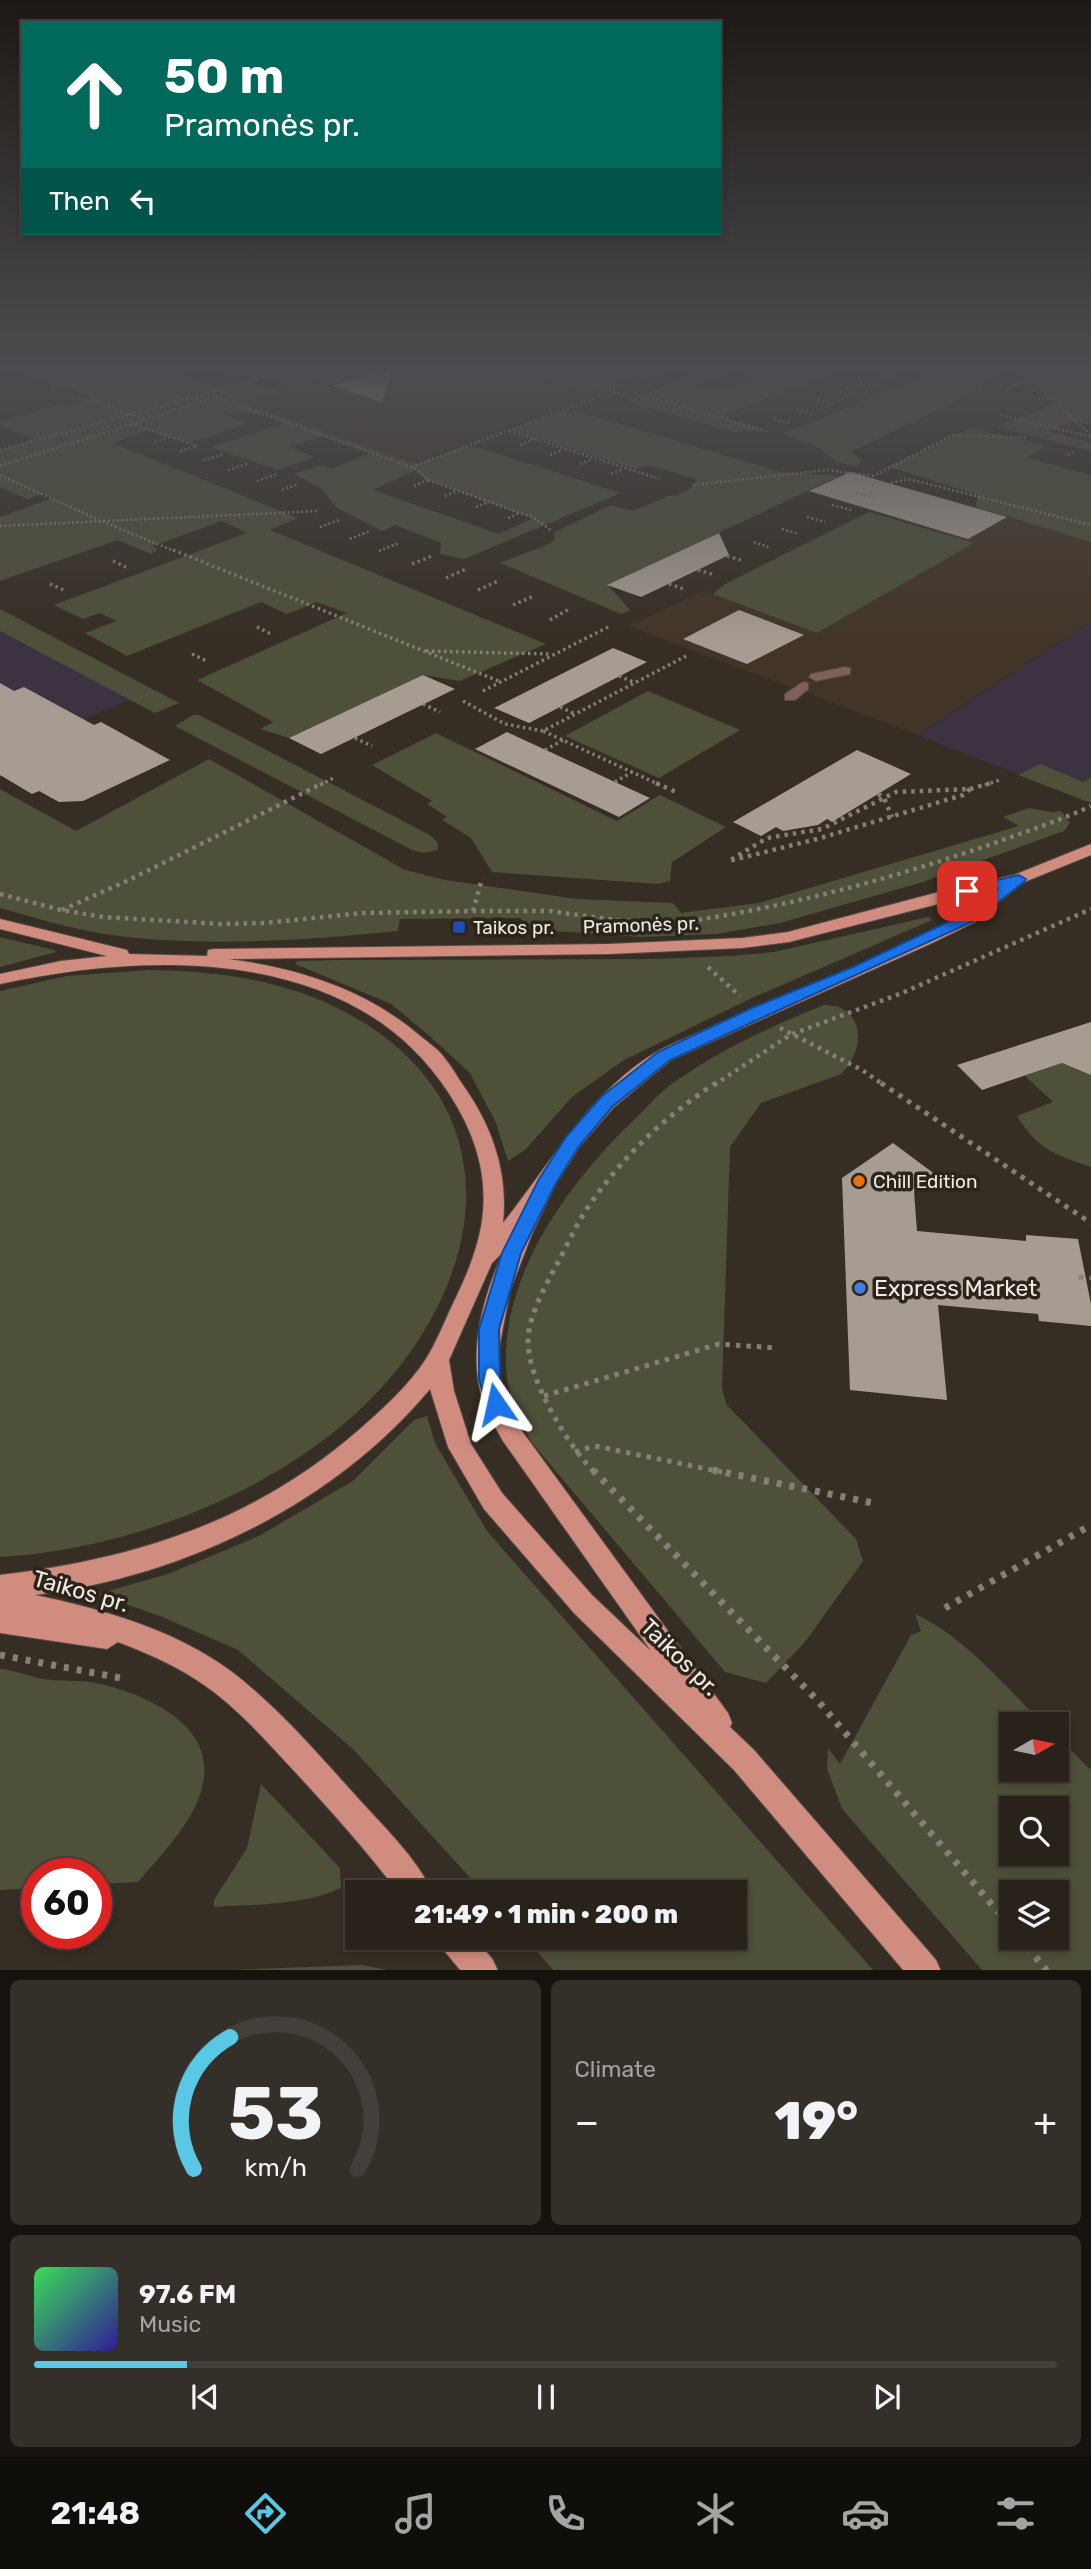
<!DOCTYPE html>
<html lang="en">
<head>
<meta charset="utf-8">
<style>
  :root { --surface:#28221b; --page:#342f28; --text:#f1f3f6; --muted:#a5a4a3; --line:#443f3a; --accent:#59c8e5 }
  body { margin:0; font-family:Rubik,sans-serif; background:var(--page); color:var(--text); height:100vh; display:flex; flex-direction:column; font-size:26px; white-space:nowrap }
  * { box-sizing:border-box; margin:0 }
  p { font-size:23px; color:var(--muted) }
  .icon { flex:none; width:38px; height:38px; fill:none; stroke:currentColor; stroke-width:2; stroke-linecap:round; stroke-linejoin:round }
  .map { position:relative; height:1970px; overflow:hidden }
  .sheet { display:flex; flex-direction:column; gap:10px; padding:10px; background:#16130f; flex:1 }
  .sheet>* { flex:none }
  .top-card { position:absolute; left:21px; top:21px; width:700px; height:214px; border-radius:0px; box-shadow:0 4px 10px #0003,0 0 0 2px var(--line); background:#00695c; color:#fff; overflow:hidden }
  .needle { width:46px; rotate:81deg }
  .controls { position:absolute; left:999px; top:1712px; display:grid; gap:14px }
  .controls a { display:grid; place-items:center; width:70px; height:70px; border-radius:0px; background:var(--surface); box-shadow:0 4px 10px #0003,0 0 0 2px var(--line); font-size:35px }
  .speed { position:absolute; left:21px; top:1858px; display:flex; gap:14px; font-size:35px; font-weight:700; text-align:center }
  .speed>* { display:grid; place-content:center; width:91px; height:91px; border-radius:50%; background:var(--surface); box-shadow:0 4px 10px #0003,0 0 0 2px var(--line); line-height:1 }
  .speed .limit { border:10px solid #d22; background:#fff; color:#111 }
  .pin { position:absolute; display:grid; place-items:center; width:60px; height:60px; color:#fff; margin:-30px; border-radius:14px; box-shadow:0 4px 10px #0006 }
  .me { position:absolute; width:77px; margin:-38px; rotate:349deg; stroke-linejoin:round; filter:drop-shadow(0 0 5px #0008) }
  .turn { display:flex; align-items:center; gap:24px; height:147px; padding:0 28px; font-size:32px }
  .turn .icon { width:91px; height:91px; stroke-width:2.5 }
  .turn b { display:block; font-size:49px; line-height:60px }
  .then { display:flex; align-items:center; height:66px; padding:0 28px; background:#0003; gap:14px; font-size:26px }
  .big { font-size:52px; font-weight:800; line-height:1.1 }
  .sheet .widget { flex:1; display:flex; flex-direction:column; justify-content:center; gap:10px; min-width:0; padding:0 24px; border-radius:10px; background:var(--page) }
  .sheet .dial { align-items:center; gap:0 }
  .dial svg { height:182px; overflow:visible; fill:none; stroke:var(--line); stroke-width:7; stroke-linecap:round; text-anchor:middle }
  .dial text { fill:var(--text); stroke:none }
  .song { display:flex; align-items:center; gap:21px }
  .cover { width:84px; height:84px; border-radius:10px; background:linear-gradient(135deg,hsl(130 70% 55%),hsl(250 70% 35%)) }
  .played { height:7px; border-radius:4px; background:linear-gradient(90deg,var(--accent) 15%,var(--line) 15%) }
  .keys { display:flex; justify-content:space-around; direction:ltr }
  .heat { display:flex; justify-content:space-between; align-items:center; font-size:38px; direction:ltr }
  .sheet .tiles { flex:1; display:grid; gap:10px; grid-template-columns:1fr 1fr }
  .widget:last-child { grid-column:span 2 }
  .trip { position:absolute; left:345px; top:1880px; width:402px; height:70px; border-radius:0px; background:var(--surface); box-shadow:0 4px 10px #0003,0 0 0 2px var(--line); font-weight:800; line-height:70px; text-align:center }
  .dock { display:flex; height:112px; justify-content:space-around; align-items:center; background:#100e0b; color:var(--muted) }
  .dock .icon { width:49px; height:49px }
  .dock .selected { color:var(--accent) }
  .dock b { font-size:32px; color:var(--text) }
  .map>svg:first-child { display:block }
  .commercial { fill:#3c3242 }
  .built { fill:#423427 }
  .green { fill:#4e503a; fill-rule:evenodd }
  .building { fill:#a79c92 }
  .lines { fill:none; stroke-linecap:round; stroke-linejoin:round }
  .lane-casing { stroke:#544b43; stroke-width:2 }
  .primary-casing { stroke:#544b43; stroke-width:2 }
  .path-far4 { stroke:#867f77; stroke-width:2.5; stroke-dasharray:2 2.5; stroke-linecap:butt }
  .path-far3 { stroke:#867f77; stroke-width:3.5; stroke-dasharray:2.5 3.5; stroke-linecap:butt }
  .path-far2 { stroke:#867f77; stroke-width:4.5; stroke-dasharray:3.5 5; stroke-linecap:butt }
  .path-far1 { stroke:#867f77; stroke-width:5; stroke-dasharray:4.5 6; stroke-linecap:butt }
  .path { stroke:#867f77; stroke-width:7; stroke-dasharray:5 8; stroke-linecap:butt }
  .lane { fill:#805f58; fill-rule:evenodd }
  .primary { fill:#d08c7f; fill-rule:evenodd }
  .route { fill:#1a73e8; stroke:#114b97; stroke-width:2 }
  .transit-dot { fill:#1a4fb4; stroke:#2c231b; stroke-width:2.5 }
  .food-dot { fill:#e8710a; stroke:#2c231b; stroke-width:2.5 }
  .shop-dot { fill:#3f7fe0; stroke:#2c231b; stroke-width:2.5 }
  .labels { text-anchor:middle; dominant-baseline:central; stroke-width:7; stroke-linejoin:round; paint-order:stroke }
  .street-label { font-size:19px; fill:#f0eae5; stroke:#2c231b }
  .poi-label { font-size:19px; fill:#f0eae5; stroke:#2c231b; text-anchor:start }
  .near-poi-label { font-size:23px; fill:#f0eae5; stroke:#2c231b; text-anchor:start }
  .near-street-label { font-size:23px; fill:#f0eae5; stroke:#2c231b }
</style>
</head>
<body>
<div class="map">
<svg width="1091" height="1971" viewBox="0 0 1091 1971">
  <rect width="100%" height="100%" fill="#362d24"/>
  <!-- commercial -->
  <g class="commercial">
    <path d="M0,609L150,690L179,703L155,713L128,700L0,756Z"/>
    <path d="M1091,621V803L918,735Z"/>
  </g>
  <!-- built -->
  <g class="built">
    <path d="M343,370H514L594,394L590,398L413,463L241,403Z"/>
    <path d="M558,370H670L642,381L625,376L605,384Z"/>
    <path d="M919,490L1091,542V621L918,735L627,626L704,591L817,633L973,544L875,511Z"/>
  </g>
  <!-- green -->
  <g class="green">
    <path d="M15,370H165L218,388L243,381L278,391L243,403L413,463L418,464L464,447L480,448L621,493L464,559L440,554L441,543L395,525L382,531L337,508L321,488L294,474L322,465L331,469L371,453L323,436L289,447L315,457L277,470L211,447L286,423C271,416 240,409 224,414L248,423L190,443L148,430L113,443L298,518L270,530L546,644L460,681L423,675L289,738L260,729L273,722L197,680L347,613L317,602L287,614L261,602L127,656L85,633L116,621L100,613L83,619L54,605L247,533L222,521L153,546L158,550L151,554L118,540L0,581V517L53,498L44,494L27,499L0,487V450L35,440L0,424V421L60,405L69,407L95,398ZM415,470L428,480L533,518L499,534L373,490Z"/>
    <path d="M256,370H343L294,386L252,372Z"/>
    <path d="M514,370H558L604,384L625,376L642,381C632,384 626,378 613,383L624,387L605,389L598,395Z"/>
    <path d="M706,370H841L726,414L730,420L763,430L732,432L624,401ZM733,371L759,379L717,391L694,385Z"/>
    <path d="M921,370L995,372L985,380L981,390L850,452L862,461L856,466L837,462L822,450L784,433L921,378Z"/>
    <path d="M1049,370H1067L1091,376V420H1075L1047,431L1091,442V451L997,427L1056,403L1029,378Z"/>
    <path d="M563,411H577L781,472L839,476L608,585L630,610L621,614L500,563L549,544L555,539L553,533L611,505L633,511L670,495L675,496L687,491L698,480L648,465L635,469L511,430Z"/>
    <path d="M970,428L1045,445L1028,458L1091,475V542L976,507L977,495L890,467Z"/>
    <path d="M869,512L974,543L817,633L713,594L725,584Z"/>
    <path d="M0,609L179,703L155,713L0,631Z"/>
    <path d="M648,691L740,730L659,778L565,736Z"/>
    <path d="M193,715H199L430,835L438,843V850L424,853L412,850L175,726Z"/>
    <path d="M436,733L617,821L660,795L726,827L672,862L670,881L658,884L492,872L471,838L442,820L447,817L427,804L432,801L372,765Z"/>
    <path d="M209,759L405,870L445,880L577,899L673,903L681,913L759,903L1019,826L1003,817L1029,808L1052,812L1061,811L1070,823L1064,831L923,882L780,923L717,934L642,937L524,929L521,918L400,919L398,931C311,940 224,946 136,938C90,934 45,921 0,908V789L76,831Z"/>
    <path d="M1040,764L1083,782L1091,778V803L1018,775Z"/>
    <path d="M928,917L932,920L752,998L624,1060L572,1097L526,1149L508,1161L496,1123L470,1073L426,1033L391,1004L295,964L297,961L342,960L654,959L729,956L774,952Z"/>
    <path d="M0,937L54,950L56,952L0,967Z"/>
    <path d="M148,970C212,971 275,978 333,1006C487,1079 502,1227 406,1358C319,1477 144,1549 0,1557V991L66,976Z"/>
    <path d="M824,1005C866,1005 866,1051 841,1074L761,1103L730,1147L722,1388L726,1404L856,1539L863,1561L805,1642L766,1683L725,1672L532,1443C522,1424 510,1402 507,1379C496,1279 569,1181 638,1116C649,1105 660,1092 673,1083C720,1050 771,1026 824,1005Z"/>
    <path d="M1062,1063L1091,1075V1167C1056,1155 1038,1150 1017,1116L1053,1102L1025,1076Z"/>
    <path d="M427,1416L435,1443L487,1531L873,1970H553L524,1937H735V1892H483L354,1750L238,1650L160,1616L97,1594L168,1574L259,1536L354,1480L414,1420Z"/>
    <path d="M915,1614C965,1637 1004,1685 1043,1724H1012V1769H1057V1737L1091,1770V1970H982L842,1809L827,1769L828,1748L840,1764L911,1635L921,1631ZM1012,1808H1057V1853H1012ZM1012,1892H1057V1937H1012Z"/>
    <path d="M0,1669C14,1670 28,1676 42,1679C61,1682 82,1679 101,1684C153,1697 223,1729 200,1795C188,1828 161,1855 138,1882L96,1884V1874H37V1888L0,1890Z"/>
    <path d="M261,1784L340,1868L341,1888C302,1906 256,1904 214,1907V1900L247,1848Z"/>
    <path d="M361,1965L388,1970H230Z"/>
  </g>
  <!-- building -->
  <g class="building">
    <path d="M382,370H392L382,402L332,386Z"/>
    <path d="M850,472L1007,517L968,539L809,491Z"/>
    <path d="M719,533L729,555L641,597L607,585Z"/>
    <path d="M739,610L804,635L747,664L683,639Z"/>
    <path d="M613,648L647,662L529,723L494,708Z"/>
    <path d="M423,675L455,689L321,754L289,738Z"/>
    <path d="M0,683L14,691L24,687L94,725L101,722L170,760L83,801L59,802L39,791L32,794L0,775Z"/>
    <path d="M507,732L615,782L650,798L619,817L475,749Z"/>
    <path d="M857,750L911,774L832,822L827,819L818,825L783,831L776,827L761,836L733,822Z"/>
    <path d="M1091,1022V1075L1062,1063L982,1090L957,1065Z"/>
    <path d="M893,1143L936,1175L914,1191L917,1231L1026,1241V1235L1078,1239L1091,1304V1326L1039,1321L1038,1314L938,1305L947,1400L850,1390L842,1178Z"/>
  </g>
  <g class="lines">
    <!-- lane casing -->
    <g class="lane-casing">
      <g id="lane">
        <path d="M845,667L850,668V674L816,681L809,677L811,674Z"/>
        <path d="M803,682L808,683V689L795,700H785V694Z"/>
      </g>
    </g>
    <!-- primary casing -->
    <g class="primary-casing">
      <g id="primary">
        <path d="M1091,844V855L1022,883L975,922L930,944L671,1060L614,1107L580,1146L555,1185L532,1234L510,1291L499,1349L500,1378L508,1405L519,1427L728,1713L732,1723L730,1727L754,1750L936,1960L941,1971H904L734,1770L574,1613L484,1509L448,1447L430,1389C333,1505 184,1576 35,1595C102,1609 176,1630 232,1672C278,1707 317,1753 356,1796C380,1823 418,1859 432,1892H398C366,1850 332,1812 297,1774C265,1740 235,1704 195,1679C171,1663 144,1652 118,1642L107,1649L0,1633V1575C136,1559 255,1521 360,1429C384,1408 408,1386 426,1359C436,1343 443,1325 451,1308C466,1277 480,1246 483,1212C487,1168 472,1128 448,1092C353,946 151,951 0,984V974L61,961L107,956L0,929V919L127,950L129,954L207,956L208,950L214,949L609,944L742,938L788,932L935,893L1014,875ZM997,889C913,953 806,983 711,1027C694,1035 675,1042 658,1051C590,1091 551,1163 503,1223C508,1175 494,1131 467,1091C459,1080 452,1067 443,1056C437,1048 427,1042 419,1035C365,989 298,968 228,959L609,954L742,948L789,942ZM503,1252C482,1300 466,1356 485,1407C490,1419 497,1430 503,1441L651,1651L592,1595L502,1493L471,1444L454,1391L449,1360L492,1263Z"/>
        <path d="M438,1937H474L493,1960L498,1971H461L442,1948Z"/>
      </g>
    </g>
    <!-- path-far4 -->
    <g class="path-far4">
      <path d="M540,370L624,395"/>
      <path d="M1049,370L1029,378L1091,435"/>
      <path d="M226,375L240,372L260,380"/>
      <path d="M880,375L894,378"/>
      <path d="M860,383L874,387"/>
      <path d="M1007,390L1029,378"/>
      <path d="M53,391L58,370"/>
      <path d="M840,392L854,396"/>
      <path d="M635,393L769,432"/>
      <path d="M207,394L416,469L428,480L534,518L551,530"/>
      <path d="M73,398L92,400L145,420"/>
      <path d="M1038,399L1051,398"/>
      <path d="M818,400L833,404"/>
      <path d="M797,409L812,414"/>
      <path d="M1001,415L1091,437"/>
      <path d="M774,419L789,423"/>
      <path d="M1076,420L1091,424"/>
      <path d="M509,431L660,479"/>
      <path d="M155,442L171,437"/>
      <path d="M520,445L534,439"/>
      <path d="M0,450L294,370"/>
      <path d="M180,451L197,446L132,424L233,390"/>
      <path d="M550,455L562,450"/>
      <path d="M1068,455L1076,451"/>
      <path d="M203,460L222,455"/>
      <path d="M580,464L592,459"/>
      <path d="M0,466L132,424"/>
      <path d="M411,467L596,398"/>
      <path d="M228,470L247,464"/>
      <path d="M611,474L623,469"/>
      <path d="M0,475L101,521L177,552"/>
      <path d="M257,481L277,474"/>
      <path d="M891,483L908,479L1091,525"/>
      <path d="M693,485L828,470L873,476L953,435L1027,438"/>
      <path d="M414,486L428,480"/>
      <path d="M282,490L298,484"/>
      <path d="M856,493L875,498"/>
      <path d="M445,496L457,491"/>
      <path d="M832,505L851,510"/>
      <path d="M476,507L488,502"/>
      <path d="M807,517L825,522"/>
      <path d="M508,518L519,513"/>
      <path d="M0,526L318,511"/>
      <path d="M320,527L339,520"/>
      <path d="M782,529L799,534"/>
      <path d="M350,539L370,531"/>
      <path d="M754,542L771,548"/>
      <path d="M379,551L399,543"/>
    </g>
    <!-- path-far3 -->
    <g class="path-far3">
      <path d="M173,550L501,682"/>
      <path d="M727,556L744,561"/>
      <path d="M113,561L128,568"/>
      <path d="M412,564L432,556"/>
      <path d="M698,570L715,575"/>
      <path d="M446,578L466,569"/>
      <path d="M50,584L66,591"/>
      <path d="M669,584L684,589"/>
      <path d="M478,590L498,581"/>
      <path d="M513,605L534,596"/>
      <path d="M550,620L569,609"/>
      <path d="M257,627L271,634"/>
      <path d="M426,651L550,654"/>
      <path d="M192,654L207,661"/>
      <path d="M619,676L636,683"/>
      <path d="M483,691L610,626"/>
      <path d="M463,701L505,724L543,731"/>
      <path d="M423,704L440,712"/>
      <path d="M560,707L575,714"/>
      <path d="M355,738L372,746"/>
      <path d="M545,750L563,740"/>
      <path d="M615,782L632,772"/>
      <path d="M320,785L335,777"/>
      <path d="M660,785L543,731L686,656"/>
      <path d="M985,785L1000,780"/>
    </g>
    <!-- path-far2 -->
    <g class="path-far2">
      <path d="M656,783L676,792"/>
      <path d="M970,789L963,795L817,839L729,861L767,838L822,829L896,792Z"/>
      <path d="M970,789L991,783"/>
      <path d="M878,794L884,798L892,817"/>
      <path d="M0,894L61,910L103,917L220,924L265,923L362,913L473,911H550L615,920L664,922"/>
      <path d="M62,910L131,879L323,783"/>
      <path d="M473,911L482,878"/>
      <path d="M690,921C791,906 889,879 986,846C1021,833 1057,822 1091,806"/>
      <path d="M708,967L740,996"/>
      <path d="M780,1028L862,1070L884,1085"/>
      <path d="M714,1085L790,1035L902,993L1091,909"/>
    </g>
    <!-- path-far1 -->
    <g class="path-far1">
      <path d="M881,1083L1091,1223"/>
      <path d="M1079,1277L1091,1278"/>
      <path d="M544,1396L719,1344L777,1348"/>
      <path d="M575,1452L595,1446L722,1472"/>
      <path d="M594,1472C567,1444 528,1380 528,1341C528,1318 545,1286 556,1266C568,1244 578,1220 593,1200C627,1152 667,1115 716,1083"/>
    </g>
    <!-- path -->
    <g class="path">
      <path d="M593,1470L818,1701L1012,1928"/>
      <path d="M713,1470L878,1504"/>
      <path d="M945,1608L1091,1525"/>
      <path d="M0,1655L126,1679"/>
      <path d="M1019,1937L1047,1971"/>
    </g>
    <!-- lane -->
    <use href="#lane" class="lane"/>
    <!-- primary -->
    <use href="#primary" class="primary"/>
  </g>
  <!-- sky -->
  <linearGradient id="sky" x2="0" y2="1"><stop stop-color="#1e1914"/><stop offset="0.57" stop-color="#4c4c50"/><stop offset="1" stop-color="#4c4c50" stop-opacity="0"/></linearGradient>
  <rect width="1091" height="646" fill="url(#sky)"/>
  <!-- route -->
  <path class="route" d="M1019,875L1026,879L1024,882L974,921L670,1060L613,1106L579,1146L555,1185L521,1253L499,1329L500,1379L507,1404L503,1411L496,1413L488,1411L479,1379V1329L502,1253L539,1179L566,1137L601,1097L658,1052L752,1008L853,967L963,915L998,888L967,895L960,891L962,888Z"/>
  <!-- markers -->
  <rect class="transit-dot" x="452" y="920" width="14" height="14" rx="3.5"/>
  <circle class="food-dot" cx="859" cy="1181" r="7"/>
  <circle class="shop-dot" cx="860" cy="1288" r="7"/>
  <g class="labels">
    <!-- street labels -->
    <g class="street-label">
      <text transform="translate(641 925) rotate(-2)">Pramonės pr.</text>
    </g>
    <!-- poi labels -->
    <g class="poi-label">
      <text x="473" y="927">Taikos pr.</text>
      <text x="873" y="1181">Chill Edition</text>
    </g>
    <!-- near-poi labels -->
    <g class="near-poi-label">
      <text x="874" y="1288">Express Market</text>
    </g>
    <!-- near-street labels -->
    <g class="near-street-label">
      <text transform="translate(81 1591) rotate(16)">Taikos pr.</text>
      <text transform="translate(680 1657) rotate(44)">Taikos pr.</text>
    </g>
  </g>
</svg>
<div class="controls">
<a><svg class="needle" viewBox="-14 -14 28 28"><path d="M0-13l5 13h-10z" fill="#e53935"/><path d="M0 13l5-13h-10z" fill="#a5a4a3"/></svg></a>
<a><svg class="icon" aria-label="search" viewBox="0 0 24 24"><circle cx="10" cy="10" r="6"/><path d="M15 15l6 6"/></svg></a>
<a><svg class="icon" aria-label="layers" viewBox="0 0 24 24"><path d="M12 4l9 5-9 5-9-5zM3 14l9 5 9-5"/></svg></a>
</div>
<div class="speed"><div class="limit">60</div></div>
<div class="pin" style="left:967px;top:891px;background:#d93025"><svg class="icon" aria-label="arrive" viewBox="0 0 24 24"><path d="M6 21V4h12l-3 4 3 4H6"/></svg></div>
<svg class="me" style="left:496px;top:1404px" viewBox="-20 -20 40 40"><path d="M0-17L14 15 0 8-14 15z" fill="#1a73e8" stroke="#fff" stroke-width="4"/></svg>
<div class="trip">21:49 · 1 min · 200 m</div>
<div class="top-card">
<div class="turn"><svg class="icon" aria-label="ahead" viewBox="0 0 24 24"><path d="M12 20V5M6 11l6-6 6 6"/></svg><div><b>50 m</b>Pramonės pr.</div></div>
<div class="then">Then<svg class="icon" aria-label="left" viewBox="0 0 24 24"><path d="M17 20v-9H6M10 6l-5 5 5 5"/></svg></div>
</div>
</div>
<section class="sheet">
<div class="tiles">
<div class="widget dial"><svg viewBox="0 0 100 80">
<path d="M14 69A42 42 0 1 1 86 69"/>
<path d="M14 69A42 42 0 0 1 30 11" stroke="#59c8e5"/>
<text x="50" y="56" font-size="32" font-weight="700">53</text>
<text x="50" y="72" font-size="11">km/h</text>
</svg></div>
<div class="widget"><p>Climate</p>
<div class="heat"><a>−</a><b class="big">19°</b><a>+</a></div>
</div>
<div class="widget">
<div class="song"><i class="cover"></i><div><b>97.6 FM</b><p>Music</p></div></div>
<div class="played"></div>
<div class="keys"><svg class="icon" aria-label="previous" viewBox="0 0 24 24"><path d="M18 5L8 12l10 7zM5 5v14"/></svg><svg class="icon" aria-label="pause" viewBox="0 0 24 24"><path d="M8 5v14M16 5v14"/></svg><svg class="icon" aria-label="next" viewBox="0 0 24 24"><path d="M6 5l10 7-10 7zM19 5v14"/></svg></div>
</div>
</div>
</section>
<nav class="dock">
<b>21:48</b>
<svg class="icon selected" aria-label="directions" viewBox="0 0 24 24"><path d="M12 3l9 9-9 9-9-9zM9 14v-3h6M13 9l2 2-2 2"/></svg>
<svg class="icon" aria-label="music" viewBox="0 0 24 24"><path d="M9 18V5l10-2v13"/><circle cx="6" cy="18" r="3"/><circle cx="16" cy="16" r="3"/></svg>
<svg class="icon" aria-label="phone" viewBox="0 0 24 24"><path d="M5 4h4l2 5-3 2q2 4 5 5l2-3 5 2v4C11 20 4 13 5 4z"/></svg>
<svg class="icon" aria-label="climate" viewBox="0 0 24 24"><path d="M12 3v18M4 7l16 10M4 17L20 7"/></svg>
<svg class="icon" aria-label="car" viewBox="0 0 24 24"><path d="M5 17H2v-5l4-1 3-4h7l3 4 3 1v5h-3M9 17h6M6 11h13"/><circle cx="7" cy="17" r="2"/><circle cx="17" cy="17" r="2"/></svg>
<svg class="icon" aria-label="filters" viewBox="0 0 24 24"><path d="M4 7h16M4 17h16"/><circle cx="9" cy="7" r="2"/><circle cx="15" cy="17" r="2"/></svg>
</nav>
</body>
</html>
